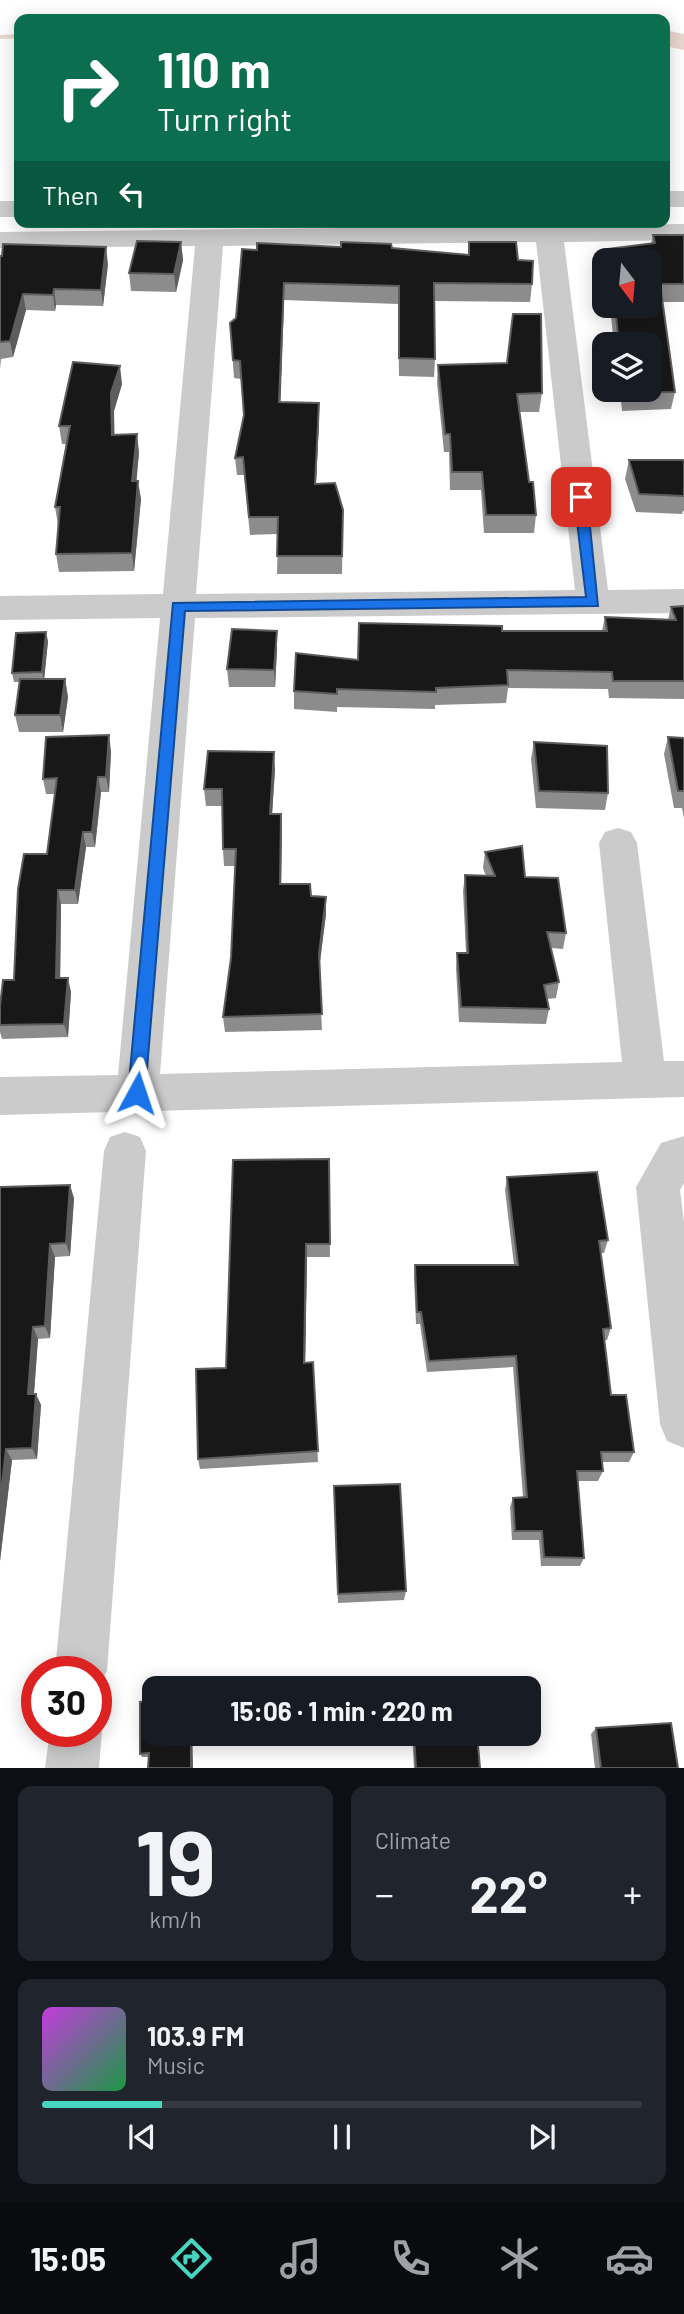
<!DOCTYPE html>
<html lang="en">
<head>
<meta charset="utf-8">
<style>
  :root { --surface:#171b24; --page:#20242c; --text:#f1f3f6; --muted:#9ea1a6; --line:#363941; --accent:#45d5c0 }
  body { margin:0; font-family:Barlow,sans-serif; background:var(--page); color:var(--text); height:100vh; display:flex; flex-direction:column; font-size:26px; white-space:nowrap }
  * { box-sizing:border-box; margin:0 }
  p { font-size:23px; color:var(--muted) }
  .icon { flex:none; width:38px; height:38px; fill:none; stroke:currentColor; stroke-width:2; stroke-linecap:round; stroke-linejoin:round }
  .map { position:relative; height:1768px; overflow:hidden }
  .sheet { display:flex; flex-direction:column; gap:18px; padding:18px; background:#0d0f14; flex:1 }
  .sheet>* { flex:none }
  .hud { position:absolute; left:14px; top:14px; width:656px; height:214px; border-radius:14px; box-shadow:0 4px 18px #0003; background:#0b6e4f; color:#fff; overflow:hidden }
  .needle { width:46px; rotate:164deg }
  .buttons { position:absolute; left:592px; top:248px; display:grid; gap:14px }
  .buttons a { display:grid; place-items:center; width:70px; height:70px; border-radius:14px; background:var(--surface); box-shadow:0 4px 18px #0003; font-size:35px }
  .speed { position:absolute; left:21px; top:1656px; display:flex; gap:14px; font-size:35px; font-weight:700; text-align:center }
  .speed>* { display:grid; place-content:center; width:91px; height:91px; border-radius:50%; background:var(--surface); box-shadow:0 4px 18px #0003; line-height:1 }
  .speed .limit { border:10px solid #d22; background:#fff; color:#111 }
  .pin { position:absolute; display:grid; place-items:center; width:60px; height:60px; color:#fff; margin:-30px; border-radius:14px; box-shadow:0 4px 10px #0006 }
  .me { position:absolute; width:77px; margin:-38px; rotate:5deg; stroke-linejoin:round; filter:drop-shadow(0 0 5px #0008) }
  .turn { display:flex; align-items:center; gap:24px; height:147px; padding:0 28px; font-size:32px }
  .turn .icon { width:91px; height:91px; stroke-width:2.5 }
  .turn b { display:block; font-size:49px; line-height:60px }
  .then { display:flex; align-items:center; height:66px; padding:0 28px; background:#0003; gap:14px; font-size:26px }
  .big { font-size:52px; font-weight:700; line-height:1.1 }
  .sheet .widget { flex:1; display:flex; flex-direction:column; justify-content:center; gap:10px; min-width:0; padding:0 24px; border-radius:14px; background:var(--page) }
  .sheet .dial { align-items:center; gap:0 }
  .dial b { font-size:91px; line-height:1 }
  .song { display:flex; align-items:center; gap:21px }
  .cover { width:84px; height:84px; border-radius:10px; background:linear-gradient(135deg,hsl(290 70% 55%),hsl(140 70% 35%)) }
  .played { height:7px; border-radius:4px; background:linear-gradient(90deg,var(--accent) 20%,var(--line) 20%) }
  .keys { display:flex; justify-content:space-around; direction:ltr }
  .heat { display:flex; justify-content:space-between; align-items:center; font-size:38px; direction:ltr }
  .sheet .tiles { flex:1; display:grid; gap:18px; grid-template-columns:1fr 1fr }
  .widget:last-child { grid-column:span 2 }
  .trip { position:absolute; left:142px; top:1676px; width:399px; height:70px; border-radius:14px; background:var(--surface); box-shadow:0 4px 18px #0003; font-weight:700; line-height:70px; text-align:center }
  .tabs { display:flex; height:112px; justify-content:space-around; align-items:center; background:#090b0e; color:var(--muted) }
  .tabs .icon { width:49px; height:49px }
  .tabs .current { color:var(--accent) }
  .tabs b { font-size:32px; color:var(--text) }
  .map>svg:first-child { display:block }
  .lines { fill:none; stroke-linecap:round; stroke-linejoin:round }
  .stream { fill:#ead7cf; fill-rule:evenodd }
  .canal { fill:#ead7cf; fill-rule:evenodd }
  .minor { fill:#cbcbcb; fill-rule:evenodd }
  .wall { fill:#8c8c8c }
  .shaded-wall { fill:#5d5d5d }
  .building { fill:#181818; stroke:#5d5d5d; stroke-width:2 }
  .route { fill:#1a73e8; stroke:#114b97; stroke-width:2 }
</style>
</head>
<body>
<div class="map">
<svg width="684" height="1768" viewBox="0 0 684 1768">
  <rect width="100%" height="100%" fill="#fff"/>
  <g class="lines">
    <!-- stream -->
    <path class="stream" d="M19,34V38L0,39V35Z"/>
    <!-- canal -->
    <path class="canal" d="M665,30L684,34V50L665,46Z"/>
    <!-- minor -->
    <g class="minor">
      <rect x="665" y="191" width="19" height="16"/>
      <rect x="0" y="201" width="19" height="16"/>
      <path d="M684,224V240L564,242L608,590L684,589V613L195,618L160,1074L622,1062L599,843L605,832L618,828L631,832L637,843L664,1061H684V1097L0,1115V1077L118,1075L160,618L0,620V596L163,594L195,246L0,248V232ZM536,242L575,590L196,594L223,246Z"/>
      <path d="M125,1132L140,1137L146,1151L107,1671L96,1691V1671H55L104,1151L110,1137Z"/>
      <path d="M684,1136V1183L680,1190L684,1223V1448L667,1441L660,1424L636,1187L661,1143Z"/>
      <path d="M96,1716L102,1731L99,1768H45L50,1731H96Z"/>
    </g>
  </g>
  <!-- wall -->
  <g class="wall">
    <path d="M653,235H684V302H663L675,392L671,409L622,411L620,390H649V345H614L610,306H649V261H606L607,249L651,244Z"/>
    <path d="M181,242L183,260L176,292L131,291L129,273Z"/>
    <path d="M469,242L518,260L532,284L530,302L434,301L435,359L434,377L399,376L398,304L284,300L280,402L319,421L316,484L343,510L342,574H277L278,534L250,535L244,475H237L235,458L244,416L241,379L234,378L230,323L236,318L257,250L341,247L392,248L468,255Z"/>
    <path d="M0,256L108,264L103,306L56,305L55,311L26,310L13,357L1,359L0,369Z"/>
    <path d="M438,365L542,393L539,412H519L529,482L536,515L534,533H484L481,490H450L449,452H444L437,383Z"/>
    <path d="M122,384L114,411V435L139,452L136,481L141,499L134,571L59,572L56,554L58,525L55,507L66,444H62L59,426Z"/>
    <path d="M629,460H684V511H683L682,514L636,512L625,479Z"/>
    <path d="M684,606V699L609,698L608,689L508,688L506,703L435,705V709L337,707V712L294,709V691L358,660L502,631H602L605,617L668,620L671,607Z"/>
    <path d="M277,631V649L275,687H229L227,669Z"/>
    <path d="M48,641L44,679H65L68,697L63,732H19L15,715L20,682H14L12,673Z"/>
    <path d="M668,737L684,738V818L682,808H674L664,754Z"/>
    <path d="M534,742L608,793L605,810L536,808L531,759Z"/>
    <path d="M111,751L109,792H101L95,847H86L78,904H61L60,978L71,992L68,1037L2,1039L0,1032V1006L14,980L47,854L55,794H46L43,779Z"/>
    <path d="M275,769L272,814H281V884L311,896L326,914L319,967L322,1030L225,1032L223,1017L231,958L235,866H224L223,849L222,806H206L204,789Z"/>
    <path d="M485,852L525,877L566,933L563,949L551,948L559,982L556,998L547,999L549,1009L546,1024L459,1022L456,968L457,953H466L463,891L465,875L486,876L483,868Z"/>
    <path d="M329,1159L330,1257H307L305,1362H313L318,1462L200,1469L198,1459L226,1368Z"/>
    <path d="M507,1177L608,1240L604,1253H601L611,1328L607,1340H604L611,1395L634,1452L629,1462H602L603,1471L598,1481H578L584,1558L580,1566H541L539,1540H512L510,1507L513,1498L523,1497L513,1367L427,1372L420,1324H416L414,1277L415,1265H514L505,1190Z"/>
    <path d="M0,1187L74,1198L70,1256L55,1257L50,1338L38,1339L34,1394H36L41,1405L37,1459L12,1460L0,1561Z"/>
    <path d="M334,1486L406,1591L404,1600L338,1603Z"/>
    <path d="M596,1728L678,1768H595L591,1734Z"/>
    <path d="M154,1734H192L193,1768H148L149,1757H142L140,1754Z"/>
    <path d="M412,1734H477L480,1768H414Z"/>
  </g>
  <!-- shaded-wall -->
  <g class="shaded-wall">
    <path d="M181,242L183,260L176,292L174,274Z"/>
    <path d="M106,247L108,264L103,306L101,290Z"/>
    <path d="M284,283V300L280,420L279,402Z"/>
    <path d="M54,289L56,305L55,311L53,295Z"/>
    <path d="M23,294L26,310L13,357L10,341Z"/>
    <path d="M120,366L122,384L114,411L115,453L112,435L111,393Z"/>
    <path d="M319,403V421L315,501V484Z"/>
    <path d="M137,434L139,452L135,499L132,481Z"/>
    <path d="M138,481L141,499L134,571L132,553Z"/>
    <path d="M277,631V649L275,687L274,670Z"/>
    <path d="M46,632L48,641L44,681L42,672Z"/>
    <path d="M65,679L68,697L63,732L60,715Z"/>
    <path d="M109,735L111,751L109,792L106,777Z"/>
    <path d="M274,752L275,769L271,831L270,814Z"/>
    <path d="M98,777L101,792L95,847L92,832Z"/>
    <path d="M281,814L282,831L281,900L280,884Z"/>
    <path d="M83,832L86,847L78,904L75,890Z"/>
    <path d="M58,890L61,904L60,992L56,978Z"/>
    <path d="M326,897V914L319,970V954Z"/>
    <path d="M68,978L71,992L68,1037L64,1024Z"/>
    <path d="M70,1185L74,1198L70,1256L66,1243Z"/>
    <path d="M50,1244L55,1257L50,1338L45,1326Z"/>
    <path d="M306,1244L307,1257L305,1375L304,1363Z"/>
    <path d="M33,1327L38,1339L33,1406L28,1394Z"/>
    <path d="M36,1394L41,1405L37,1459L32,1448Z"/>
    <path d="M6,1449L12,1460L0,1561V1502Z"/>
    <path d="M191,1734H192L193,1768H191Z"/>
  </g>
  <!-- building -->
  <g class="building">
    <path d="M653,235H684V284H660L675,392L625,393V390H649V345H619L615,306H649V261H609L607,249L655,243Z"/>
    <path d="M137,241L181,242L174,274L129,273Z"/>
    <path d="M341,242L391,244L392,248L469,255V242H516L518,260L533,261L532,284L434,283L435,359L399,358V286L284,283L279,402L319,403L315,484L335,483L343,510L342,556H277L278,517H249L243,457L235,458L244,415L240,361L233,360L230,323L236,318L242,249L257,250V243L341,247Z"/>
    <path d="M3,244L106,247L101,290L54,289L53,295L23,294L10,341L0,342V256H2Z"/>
    <path d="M513,314H541L542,393L517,394L529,482H533L536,515H486L482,472H452L450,434H445L438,365L507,363Z"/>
    <path d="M73,362L120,366L111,393L112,435L137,434L132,481H138L132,553L56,554L60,507H55L70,426H59Z"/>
    <path d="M629,460H684V496L639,494Z"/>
    <path d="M684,606V681H613L612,672L507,670L508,685L436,688V692L337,689V694L294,691L296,653L358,660L359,623L502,626V631H607L605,617L676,620L671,607Z"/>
    <path d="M232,629L277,631L274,670L227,669Z"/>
    <path d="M46,632L42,672L12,673L16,633Z"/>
    <path d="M20,679H65L60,715H15Z"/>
    <path d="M109,735L106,777H98L92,832H83L75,890H58L56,978H68L64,1024L0,1025V1006L3,980H14L18,889L24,854H47L57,778L43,779L46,737Z"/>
    <path d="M668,737L684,738V791H678Z"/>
    <path d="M534,742L607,746L608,793L539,791Z"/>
    <path d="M208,751L274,752L270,814H281L280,884H310L311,896L326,897L319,954L322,1014L223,1017L231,958L236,849H223L222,789H204Z"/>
    <path d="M522,846L525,877L558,878L566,933L547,932L559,982L544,985L549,1009L461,1007L457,953H468L465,875L495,876L485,852Z"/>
    <path d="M329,1159L330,1244H306L304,1363L313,1362L318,1451L198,1459L196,1369L226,1368L233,1160Z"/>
    <path d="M597,1172L608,1240L599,1241L611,1328L603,1329L611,1395H626L634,1452H601L603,1471H577L584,1558L544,1557L542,1531H515L513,1498L527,1497L516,1356L429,1361L421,1312H417L415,1265H518L507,1177Z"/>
    <path d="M70,1185L66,1243L50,1244L45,1326L33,1327L28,1394H36L32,1448L6,1449L0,1502V1187Z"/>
    <path d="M400,1484L406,1591L338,1594L334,1486Z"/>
    <path d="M473,1686L474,1689H430Z"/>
    <path d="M154,1701V1734H191V1768H148L149,1753L140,1754V1702Z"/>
    <path d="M671,1723L678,1768H601L596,1728Z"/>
    <path d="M414,1734H477L480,1768H416Z"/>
  </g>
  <!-- route -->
  <path class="route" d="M581,493L587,497L598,606L185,611L145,1093L137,1100L131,1098L128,1093L173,603L586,597L574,497Z"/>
</svg>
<div class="buttons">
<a><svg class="needle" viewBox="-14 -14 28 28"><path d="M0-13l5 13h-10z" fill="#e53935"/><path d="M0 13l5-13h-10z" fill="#9ea1a6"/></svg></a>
<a><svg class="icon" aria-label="layers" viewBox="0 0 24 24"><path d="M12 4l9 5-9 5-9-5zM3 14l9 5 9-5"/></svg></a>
</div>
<div class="speed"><div class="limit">30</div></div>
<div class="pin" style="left:581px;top:497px;background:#d93025"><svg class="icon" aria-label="arrive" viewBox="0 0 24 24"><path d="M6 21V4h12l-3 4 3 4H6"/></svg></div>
<svg class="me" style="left:137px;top:1093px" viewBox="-20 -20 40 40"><path d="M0-17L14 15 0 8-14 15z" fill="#1a73e8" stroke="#fff" stroke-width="4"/></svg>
<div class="trip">15:06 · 1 min · 220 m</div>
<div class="hud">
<div class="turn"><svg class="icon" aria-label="right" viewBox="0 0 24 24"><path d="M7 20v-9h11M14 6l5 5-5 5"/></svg><div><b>110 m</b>Turn right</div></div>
<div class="then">Then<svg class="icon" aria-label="left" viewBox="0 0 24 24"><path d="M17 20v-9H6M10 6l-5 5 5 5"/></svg></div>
</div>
</div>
<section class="sheet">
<div class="tiles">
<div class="widget dial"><b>19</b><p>km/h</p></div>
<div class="widget"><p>Climate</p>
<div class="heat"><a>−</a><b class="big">22°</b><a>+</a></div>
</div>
<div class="widget">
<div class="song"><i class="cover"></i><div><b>103.9 FM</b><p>Music</p></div></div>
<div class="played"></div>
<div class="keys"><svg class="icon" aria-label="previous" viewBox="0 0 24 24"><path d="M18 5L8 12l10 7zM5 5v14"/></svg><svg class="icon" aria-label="pause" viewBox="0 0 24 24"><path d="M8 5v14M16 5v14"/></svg><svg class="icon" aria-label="next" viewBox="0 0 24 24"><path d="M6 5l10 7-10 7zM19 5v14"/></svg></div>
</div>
</div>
</section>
<nav class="tabs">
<b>15:05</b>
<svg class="icon current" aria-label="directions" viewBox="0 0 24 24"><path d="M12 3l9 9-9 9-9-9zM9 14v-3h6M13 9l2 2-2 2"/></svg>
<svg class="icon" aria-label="music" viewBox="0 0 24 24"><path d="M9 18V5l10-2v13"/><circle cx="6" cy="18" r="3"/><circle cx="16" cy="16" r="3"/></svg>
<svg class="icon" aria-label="phone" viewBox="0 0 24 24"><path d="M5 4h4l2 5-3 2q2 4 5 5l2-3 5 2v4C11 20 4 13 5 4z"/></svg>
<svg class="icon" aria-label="climate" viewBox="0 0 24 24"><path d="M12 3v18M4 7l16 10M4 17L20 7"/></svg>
<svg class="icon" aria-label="car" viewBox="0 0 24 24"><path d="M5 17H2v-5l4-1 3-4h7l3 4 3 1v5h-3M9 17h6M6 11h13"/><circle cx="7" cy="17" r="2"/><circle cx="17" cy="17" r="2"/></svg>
</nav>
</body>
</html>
